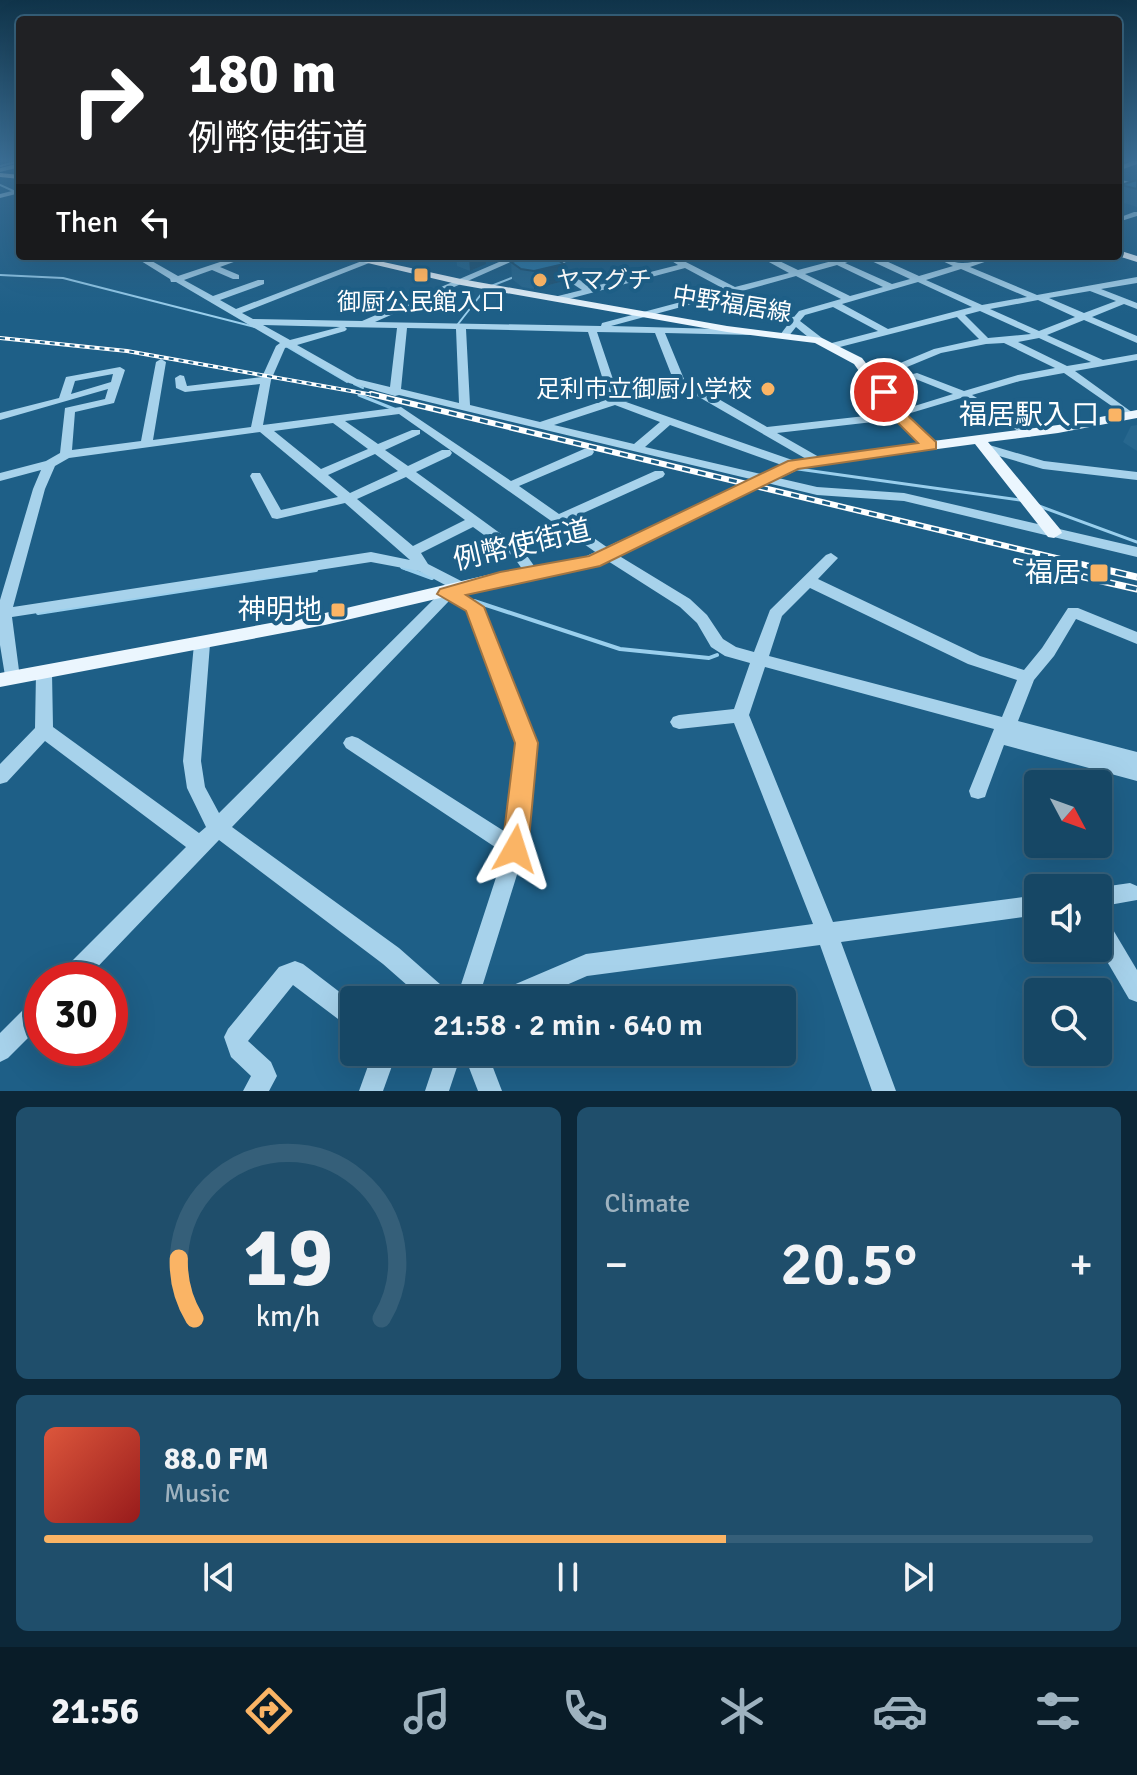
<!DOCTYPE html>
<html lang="en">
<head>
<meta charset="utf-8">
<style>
  :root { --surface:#164765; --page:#1f4e6b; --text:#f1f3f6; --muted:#9eb2bf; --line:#355f79; --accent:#fab465 }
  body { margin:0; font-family:Signika,"Noto Sans JP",sans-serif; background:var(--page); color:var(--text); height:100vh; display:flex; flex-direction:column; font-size:30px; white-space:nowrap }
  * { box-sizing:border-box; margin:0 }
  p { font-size:26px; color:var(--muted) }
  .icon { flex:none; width:44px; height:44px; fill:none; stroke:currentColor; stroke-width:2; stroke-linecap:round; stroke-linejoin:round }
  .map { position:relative; height:1091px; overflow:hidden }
  .side { display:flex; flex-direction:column; gap:16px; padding:16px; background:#0c2738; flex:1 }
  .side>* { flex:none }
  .guide { position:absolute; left:16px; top:16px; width:1106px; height:244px; border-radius:8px; box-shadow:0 8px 32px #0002,0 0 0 2px var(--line); background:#202124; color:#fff; overflow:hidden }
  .needle { width:52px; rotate:131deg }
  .fabs { position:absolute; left:1024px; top:770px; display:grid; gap:16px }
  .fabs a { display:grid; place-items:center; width:88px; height:88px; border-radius:8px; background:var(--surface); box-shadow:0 8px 32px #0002,0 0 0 2px var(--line); font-size:40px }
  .speed { position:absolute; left:24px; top:962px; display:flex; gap:16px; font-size:40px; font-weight:700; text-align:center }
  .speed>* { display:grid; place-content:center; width:104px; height:104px; border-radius:50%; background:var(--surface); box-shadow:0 8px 32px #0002,0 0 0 2px var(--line); line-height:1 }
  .speed .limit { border:12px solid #d22; background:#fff; color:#111 }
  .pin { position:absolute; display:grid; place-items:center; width:68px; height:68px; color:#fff; margin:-34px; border:4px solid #fff; border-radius:50%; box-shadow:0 2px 8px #0007 }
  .me { position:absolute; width:88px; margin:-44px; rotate:6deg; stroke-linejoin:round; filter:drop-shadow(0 0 6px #0008) }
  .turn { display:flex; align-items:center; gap:28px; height:168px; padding:0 40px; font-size:36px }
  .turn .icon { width:104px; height:104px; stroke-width:2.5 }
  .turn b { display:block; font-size:56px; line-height:68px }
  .then { display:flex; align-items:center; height:76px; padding:0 40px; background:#0003; gap:16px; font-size:30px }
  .big { font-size:60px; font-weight:600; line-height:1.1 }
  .side .widget { flex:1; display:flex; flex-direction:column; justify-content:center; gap:12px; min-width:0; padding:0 28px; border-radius:12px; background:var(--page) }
  .side .dial { align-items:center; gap:0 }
  .dial svg { height:208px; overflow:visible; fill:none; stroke:var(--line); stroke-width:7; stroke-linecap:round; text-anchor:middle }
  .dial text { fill:var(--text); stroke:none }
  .song { display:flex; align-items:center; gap:24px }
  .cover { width:96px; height:96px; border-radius:12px; background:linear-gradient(135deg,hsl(10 70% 55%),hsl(0 70% 35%)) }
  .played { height:8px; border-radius:4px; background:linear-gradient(90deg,var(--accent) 65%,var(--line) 65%) }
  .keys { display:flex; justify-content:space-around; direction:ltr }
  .heat { display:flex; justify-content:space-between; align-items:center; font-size:44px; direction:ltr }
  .side .tiles { flex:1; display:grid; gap:16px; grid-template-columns:1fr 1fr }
  .widget:last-child { grid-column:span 2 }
  .trip { position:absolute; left:340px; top:986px; width:456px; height:80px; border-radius:8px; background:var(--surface); box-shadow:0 8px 32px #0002,0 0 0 2px var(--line); font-weight:600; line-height:80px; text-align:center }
  .menu { display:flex; height:128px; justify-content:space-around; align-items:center; background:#091c28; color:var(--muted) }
  .menu .icon { width:56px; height:56px }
  .menu .on { color:var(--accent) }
  .menu b { font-size:36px; color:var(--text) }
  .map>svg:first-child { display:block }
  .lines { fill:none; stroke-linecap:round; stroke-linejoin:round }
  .stream-far2 { stroke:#9acfed; stroke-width:2 }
  .stream-far1 { stroke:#9acfed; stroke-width:3 }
  .stream { stroke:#9acfed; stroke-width:4 }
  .minor { fill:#a7d2eb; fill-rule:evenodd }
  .major { fill:#ebf6fe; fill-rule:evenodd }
  .rail-far2-casing { stroke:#fff; stroke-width:4 }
  .rail-far1-casing { stroke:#fff; stroke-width:6 }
  .rail-casing { stroke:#fff; stroke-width:7 }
  .rail-far2 { stroke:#1e5f87; stroke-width:2; stroke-dasharray:5; stroke-linecap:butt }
  .rail-far1 { stroke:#1e5f87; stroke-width:3; stroke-dasharray:8; stroke-linecap:butt }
  .rail { stroke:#1e5f87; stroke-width:4; stroke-dasharray:11; stroke-linecap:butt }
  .wall { fill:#27678e }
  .shaded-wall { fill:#205474 }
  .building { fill:#2d78a5; stroke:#205474; stroke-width:2 }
  .route { fill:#fab465; stroke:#a27542; stroke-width:2 }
  .poi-dot { fill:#fab465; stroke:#1e5f87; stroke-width:3 }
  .labels { text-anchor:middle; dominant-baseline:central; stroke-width:8; stroke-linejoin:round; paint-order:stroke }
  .far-poi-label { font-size:24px; fill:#fff; stroke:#1e5f87; text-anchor:start }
  .far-street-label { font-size:24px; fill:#fff; stroke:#1e5f87 }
  .poi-label { font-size:28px; fill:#fff; stroke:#1e5f87; text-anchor:end }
  .street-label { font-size:28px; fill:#fff; stroke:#1e5f87 }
</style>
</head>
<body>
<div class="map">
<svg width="1137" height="1091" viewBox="0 0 1137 1091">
  <rect width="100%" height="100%" fill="#1e5f87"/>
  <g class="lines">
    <!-- stream-far2 -->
    <g class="stream-far2">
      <path d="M0,166L20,161"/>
      <path d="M0,185L20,194"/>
      <path d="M706,256L725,260L738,256"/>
      <path d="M0,275L63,278L255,327"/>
      <path d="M458,324L486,288L514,277"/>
      <path d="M284,345L347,382"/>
      <path d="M354,384L363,388"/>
    </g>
    <!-- stream-far1 -->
    <g class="stream-far1">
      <path d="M359,395L394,409"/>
      <path d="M798,469L1020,500"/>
      <path d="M1039,506L1137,542"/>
      <path d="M402,567L406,569"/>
    </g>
    <!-- stream -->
    <g class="stream">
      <path d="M402,567L432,578"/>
      <path d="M474,601L620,649L709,658L717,655"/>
      <path d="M38,613L316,570"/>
    </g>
    <!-- minor -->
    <g class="minor">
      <path d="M1132,161H1137V164L1118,171V167Z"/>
      <path d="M20,163V167L0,172V168Z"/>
      <path d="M1118,179L1137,184V188L1118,183Z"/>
      <path d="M20,189V193L0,198V194Z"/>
      <path d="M1134,212H1137V216L1118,222V218Z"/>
      <path d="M133,256H143L178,276L238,256H250L220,267L239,275V279H233L212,270L184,280L213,296L258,280H264V284L220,300L236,309L375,256H387L242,313L253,319L362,321L513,256H524L375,322L601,326L602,323L726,290L685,268L561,301L556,298L558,296L582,290L546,266L568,256H579L557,266L591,287L678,265L664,256H674L735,287L789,273L758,256H769L798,270L851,256H875L919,276L953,266L932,256C944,256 954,264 963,263C976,263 988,256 1002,256L970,267L1037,295L1137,277V283L1101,289L1137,303V309L1124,304L1092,317L1137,336V343L1084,320L1047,335L1103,360L1137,354V360L1075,371L1133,413L1135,415L1129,418L1064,373L1020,381L972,395L1033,431V435L1029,437L961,398L904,415L899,419L777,433L819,457L821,460L819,463L815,464L678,385L626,402L798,462L800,465L798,468H790L670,425L645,447L817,487L904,493L1137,547V557L904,501L817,495L399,395L395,396L349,383L288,347L285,348L271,380L263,425L401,407L511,481L584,449H592L594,452L592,455L519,486L559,514L655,471H663L665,474L663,477L568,520L621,557L690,599L707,615L723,639L736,647L754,652L770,610L826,555L831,553L838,558L818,579L980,656L1024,670L1042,648L1068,608H1078L1137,632V644L1076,619L1054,656L1034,680L1018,721L1137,752V781L1004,745L987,791L985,797L978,799L971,797L969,791L994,729L765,667L749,715L833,922L1038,895V915L841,942L896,1091H872L820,945L587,976L532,1000H494L497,992L586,954L813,924L734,723L679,729L673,727L670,722L673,717L679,715L734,709L750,663L725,656L711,647L697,623L680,607L611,563L399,414L345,421L378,444L412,430H420V434L385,450L408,466L442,450H450L452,453L450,456L416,472L523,550L539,573L537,576H527L513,556L473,527L421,553L428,564L467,584L469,588L467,592H457L480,603L535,743L525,849L478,1000H456L504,853L346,748L343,743L346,738L352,736L358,738L507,833L517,743L469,610L449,601L232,827L399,948L449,992L452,1000H424L383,964L219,840L85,980H58L61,972L186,847L45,741L7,782L0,784V764L35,728L36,673L38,669L44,667L50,669L52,673L53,727L199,833L206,827L187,788L183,761L194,644L196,640H208L210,644L201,761L205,787L219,813L447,586L419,571L371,562L12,617L20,678L18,682L12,684L6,682L0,645V600L33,489L41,470L0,481V473L46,461L60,453L65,408L105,399L108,389L0,420V413L59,398L66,377L120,367L125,370L114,403L75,412L72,450L141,441L156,362L161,359L166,362L153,440L251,427L260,384L185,392L176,388L175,378L180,375L184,376L187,386L262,377L276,346L280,343L176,282H171L170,279ZM864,256L865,258L910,279L892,284L845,263ZM837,265L883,287L850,296L805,274ZM961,269L1027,297L982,305L926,280ZM796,276L841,299L799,311L794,317L742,291ZM918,282L972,307L888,329L842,304ZM1090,291L1116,301L1084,313L1049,298ZM733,293L789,323L780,335L782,337H788L796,327L814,342H822V338L800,321L805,315L833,307L878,331L828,344L827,346L832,349L957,317L979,339L934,349L869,376V380L873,381L941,353L986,344L1004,343L1055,368L1018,375L964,391L917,373L913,374V378L953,394L892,413L767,427L684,379L665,333L752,335L755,334V330L611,326ZM1038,300L1075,317L1039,331L990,309ZM980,311L1031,334L988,338L965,315ZM263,325L340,327L290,340ZM345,327L397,328L390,387L357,379L297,345L345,331L347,329ZM407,328L456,329L459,403L401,389ZM466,329L588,332L609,399L540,422L470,405ZM597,332L655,333L673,379L619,397ZM1039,338L1091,362L1067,366L1018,342ZM113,374L111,382L71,394L75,381ZM615,405L660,422L634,444L554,425ZM333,423L368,449L321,469L274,431ZM260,432L338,497L281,510L260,473H252L250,476L272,518L277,519L345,503L410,560L371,552L13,607L45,489L55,466L69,458ZM375,454L398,471L350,493L328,475ZM406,477L465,520L413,546L357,499ZM810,588L968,664L1017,680L1002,717L769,656L782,616Z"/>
      <path d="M986,444L1044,461L1137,472V480L1043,469L982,451L980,448Z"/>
      <path d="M1130,883L1137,886V900L1098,907V888H1095Z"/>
      <path d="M1098,915L1106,918L1137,970V1002L1129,999L1098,946Z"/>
      <path d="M295,961L303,964L354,1003V1029L346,1025L293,985L248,1041L271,1062L277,1076L269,1091H243L251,1076L231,1057L224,1037L228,1029L279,967Z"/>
      <path d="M42,995V1024L8,1058L0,1062V1033L34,999Z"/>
      <path d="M373,1052H397L383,1091H359Z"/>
      <path d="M438,1052H462L449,1091H425Z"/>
      <path d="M463,1052H487L502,1091H478Z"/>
    </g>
    <!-- major -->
    <g class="major">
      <path d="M0,173L20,175V179L0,177Z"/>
      <path d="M1118,250L1137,256V262L1118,256Z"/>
      <path d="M338,256H356L461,279L727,326L822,338L862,358L902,411L933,441L1058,425L1137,410V418L1058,433L988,442L1060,529L1062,533L1054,538L1048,537L975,444L804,467L584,569L500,584L325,625L0,687V673L325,613L500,572L580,559L796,460L919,443L892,417L854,364L815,343L727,332L461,285Z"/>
    </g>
    <!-- rail-far2 casing -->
    <g class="rail-far2-casing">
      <path id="rail-far2" d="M0,338L127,351L379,396"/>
    </g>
    <!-- rail-far1 casing -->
    <g class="rail-far1-casing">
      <g id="rail-far1">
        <path d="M371,394L1102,569"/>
        <path d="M1016,561L1049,569"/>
      </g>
    </g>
    <!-- rail casing -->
    <g class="rail-casing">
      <g id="rail">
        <path d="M1040,567L1137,589"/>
        <path d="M1094,567L1137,577"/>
      </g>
    </g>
    <!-- rail-far2 -->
    <use href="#rail-far2" class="rail-far2"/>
    <!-- rail-far1 -->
    <use href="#rail-far1" class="rail-far1"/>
    <!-- rail -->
    <use href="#rail" class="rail"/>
  </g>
  <!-- wall -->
  <g class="wall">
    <path d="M1137,180V207L1118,201V192L1121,185Z"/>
    <path d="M456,256H486V264L470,271L457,266Z"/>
    <path d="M511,262L564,281L534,289L522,287L512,279Z"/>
    <path d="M1137,425V451L1123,442L1131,426Z"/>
  </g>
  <!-- shaded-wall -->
  <g class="shaded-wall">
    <path d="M474,256H486V264L470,271L469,258Z"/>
    <path d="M564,264V281L534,289V271Z"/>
  </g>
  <!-- building -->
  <g class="building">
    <path d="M1137,180V189L1121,185Z"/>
    <path d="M535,256H551L564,264L534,271L521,269L511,262Z"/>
  </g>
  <!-- sky -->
  <linearGradient id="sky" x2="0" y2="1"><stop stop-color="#10344a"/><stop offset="0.51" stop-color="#3b6f96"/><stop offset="1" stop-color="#3b6f96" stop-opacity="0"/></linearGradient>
  <rect width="1137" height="314" fill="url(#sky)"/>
  <!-- route -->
  <path class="route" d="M879,389H889L903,411L936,442V449L798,469L600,566L466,595L484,607L538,743L528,849L524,857L515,861L506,857L502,849L515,743L466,611L437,594L440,589L500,572L589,556L788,461L918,443L892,417L877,392Z"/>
  <!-- markers -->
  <g class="poi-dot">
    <rect x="413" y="267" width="16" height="16" rx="4"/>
    <circle cx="540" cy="280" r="8"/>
    <circle cx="768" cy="389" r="8"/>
    <rect x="1107" y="407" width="16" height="16" rx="4"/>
    <rect x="1089" y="563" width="20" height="20" rx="4"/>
    <rect x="330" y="602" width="16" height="16" rx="4"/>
  </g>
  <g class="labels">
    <!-- far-poi labels -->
    <g class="far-poi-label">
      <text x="556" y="280">ヤマグチ</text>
      <text x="421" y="302" text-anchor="middle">御厨公民館入口</text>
      <text x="752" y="389" text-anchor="end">足利市立御厨小学校</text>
    </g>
    <!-- far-street labels -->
    <g class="far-street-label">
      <text transform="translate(732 304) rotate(9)">中野福居線</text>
    </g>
    <!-- poi labels -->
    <g class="poi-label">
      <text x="1099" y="415">福居駅入口</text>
      <text x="1081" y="573">福居</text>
      <text x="322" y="610">神明地</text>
    </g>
    <!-- street labels -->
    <g class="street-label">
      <text transform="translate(522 545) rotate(-13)">例幣使街道</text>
    </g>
  </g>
</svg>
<div class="fabs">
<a><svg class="needle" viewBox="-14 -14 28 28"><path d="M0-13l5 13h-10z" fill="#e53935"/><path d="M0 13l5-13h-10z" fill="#9eb2bf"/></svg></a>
<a><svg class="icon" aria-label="sound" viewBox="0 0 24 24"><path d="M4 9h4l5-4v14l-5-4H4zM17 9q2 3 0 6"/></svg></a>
<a><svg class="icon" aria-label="search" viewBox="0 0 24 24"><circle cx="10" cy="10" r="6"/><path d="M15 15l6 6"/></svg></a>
</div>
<div class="speed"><div class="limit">30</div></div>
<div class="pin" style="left:884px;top:392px;background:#d93025"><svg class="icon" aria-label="arrive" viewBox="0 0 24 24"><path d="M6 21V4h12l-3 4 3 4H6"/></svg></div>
<svg class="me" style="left:515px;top:849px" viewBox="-20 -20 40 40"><path d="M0-17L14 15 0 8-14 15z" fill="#fab465" stroke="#fff" stroke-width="4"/></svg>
<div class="trip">21:58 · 2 min · 640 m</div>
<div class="guide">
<div class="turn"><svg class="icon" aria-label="right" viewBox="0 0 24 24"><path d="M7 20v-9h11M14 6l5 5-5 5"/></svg><div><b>180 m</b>例幣使街道</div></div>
<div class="then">Then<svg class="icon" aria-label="left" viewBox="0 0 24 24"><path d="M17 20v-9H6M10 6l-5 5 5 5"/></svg></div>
</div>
</div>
<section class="side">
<div class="tiles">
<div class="widget dial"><svg viewBox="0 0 100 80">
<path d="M14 69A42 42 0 1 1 86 69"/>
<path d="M14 69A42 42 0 0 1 8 46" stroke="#fab465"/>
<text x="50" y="56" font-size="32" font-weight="700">19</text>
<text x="50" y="72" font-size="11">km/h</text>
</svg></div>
<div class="widget"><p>Climate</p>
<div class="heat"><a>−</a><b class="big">20.5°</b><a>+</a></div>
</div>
<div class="widget">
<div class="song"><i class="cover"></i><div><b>88.0 FM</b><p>Music</p></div></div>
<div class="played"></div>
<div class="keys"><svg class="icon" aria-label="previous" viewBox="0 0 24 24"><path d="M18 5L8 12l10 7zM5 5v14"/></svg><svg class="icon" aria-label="pause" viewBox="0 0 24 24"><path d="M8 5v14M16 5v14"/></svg><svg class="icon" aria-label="next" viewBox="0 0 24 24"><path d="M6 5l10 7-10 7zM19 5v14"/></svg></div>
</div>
</div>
</section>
<nav class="menu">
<b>21:56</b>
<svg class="icon on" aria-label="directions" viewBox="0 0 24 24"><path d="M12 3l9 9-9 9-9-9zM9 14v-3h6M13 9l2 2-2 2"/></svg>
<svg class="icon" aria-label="music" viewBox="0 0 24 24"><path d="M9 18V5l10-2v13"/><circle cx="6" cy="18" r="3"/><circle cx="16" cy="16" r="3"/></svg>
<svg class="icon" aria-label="phone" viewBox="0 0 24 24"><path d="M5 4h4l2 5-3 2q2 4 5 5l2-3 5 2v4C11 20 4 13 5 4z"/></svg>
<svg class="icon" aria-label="climate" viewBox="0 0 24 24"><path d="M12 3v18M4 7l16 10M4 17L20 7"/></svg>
<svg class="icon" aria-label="car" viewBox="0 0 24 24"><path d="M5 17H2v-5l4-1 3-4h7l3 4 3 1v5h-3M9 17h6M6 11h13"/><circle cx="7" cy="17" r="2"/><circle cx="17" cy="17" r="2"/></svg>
<svg class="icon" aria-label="filters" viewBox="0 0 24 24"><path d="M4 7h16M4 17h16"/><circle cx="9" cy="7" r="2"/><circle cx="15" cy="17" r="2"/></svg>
</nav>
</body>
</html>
